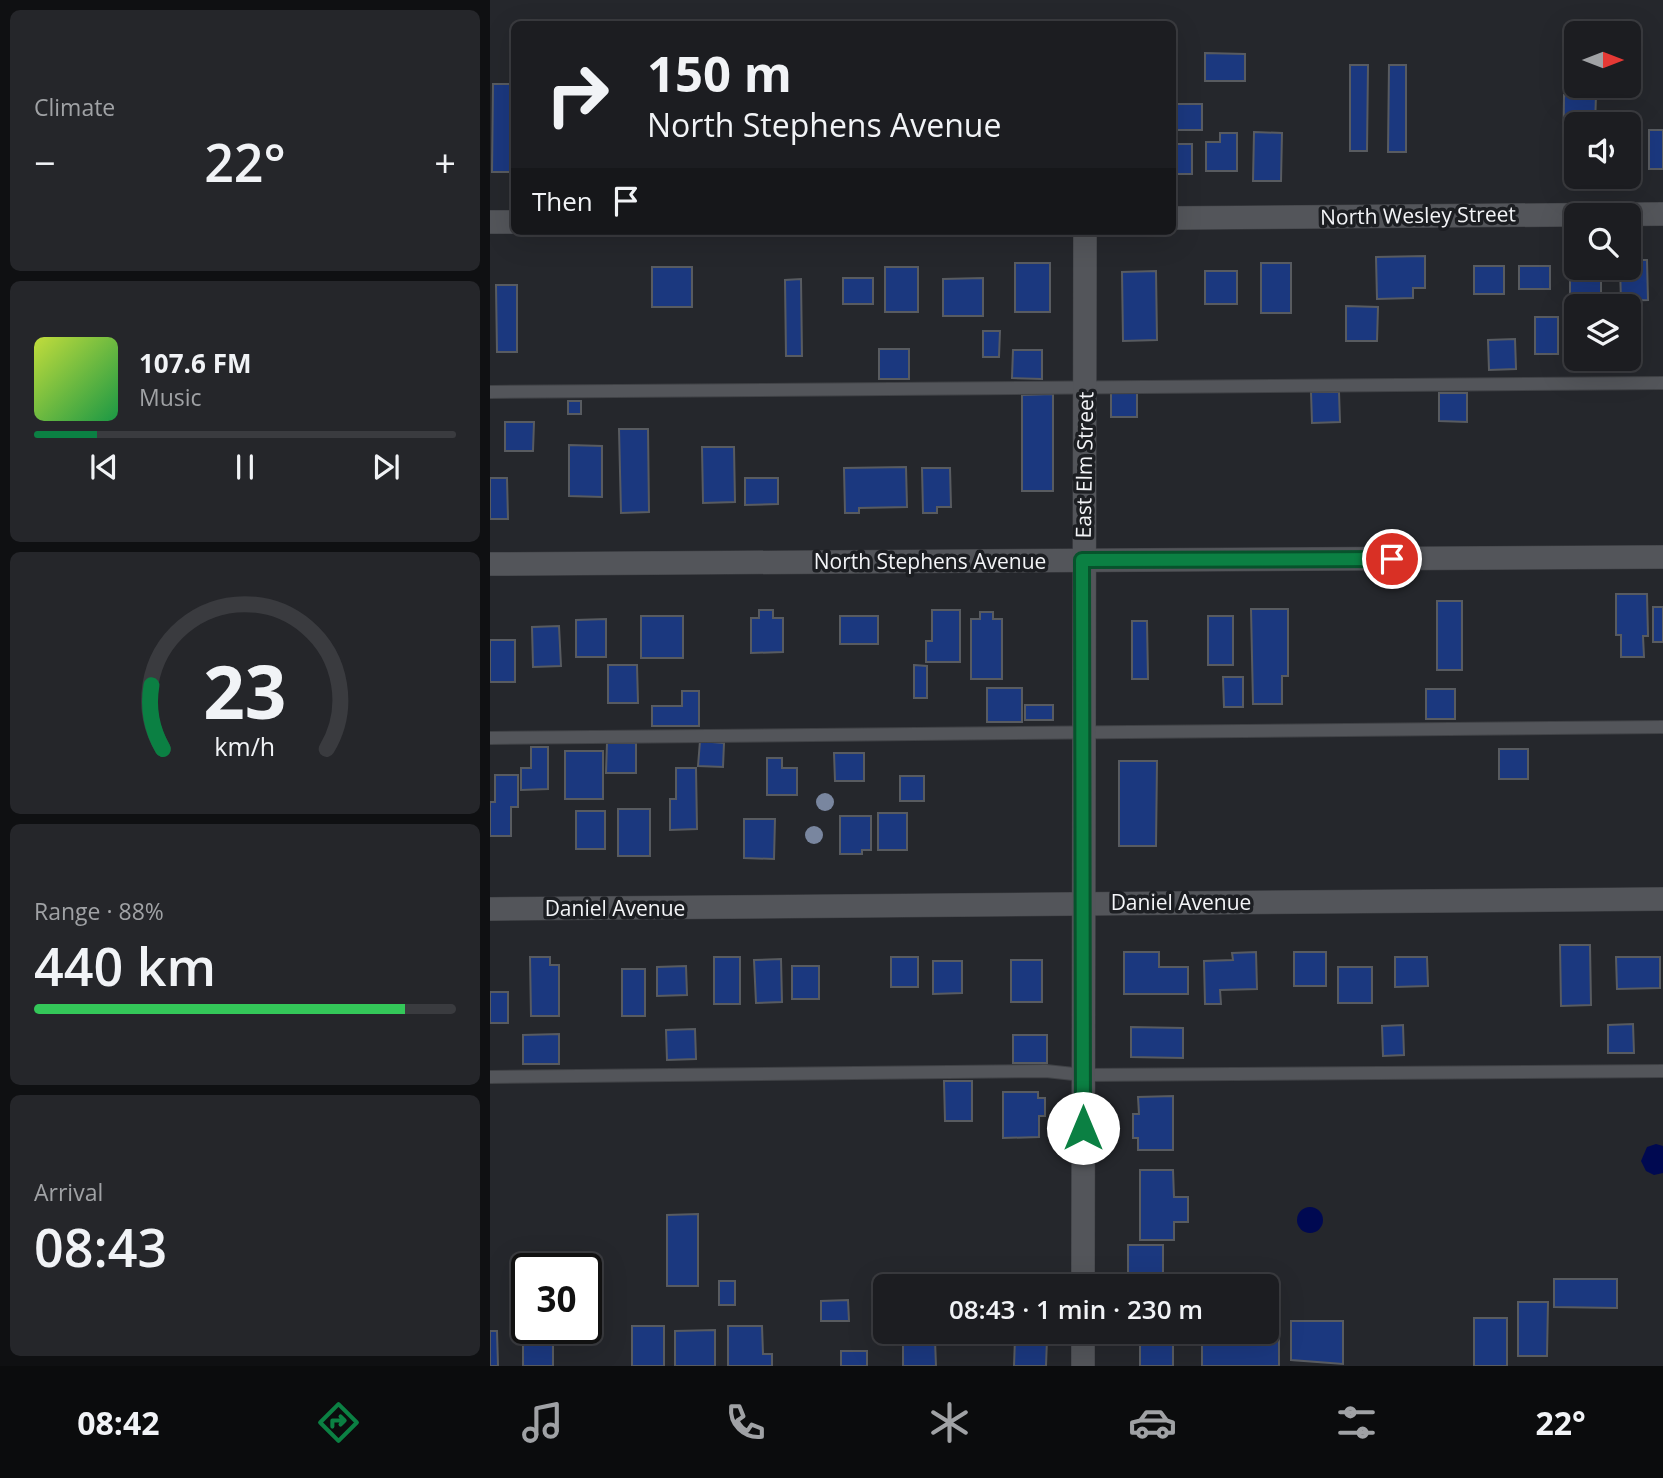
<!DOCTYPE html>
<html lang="en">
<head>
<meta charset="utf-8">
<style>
  :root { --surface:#1c1d21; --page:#25262a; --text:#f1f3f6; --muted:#a0a2a5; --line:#3a3b3f; --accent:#0b8043 }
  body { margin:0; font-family:"Open Sans",sans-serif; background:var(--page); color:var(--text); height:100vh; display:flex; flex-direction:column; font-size:26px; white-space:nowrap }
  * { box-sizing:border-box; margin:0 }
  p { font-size:23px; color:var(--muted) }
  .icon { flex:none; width:38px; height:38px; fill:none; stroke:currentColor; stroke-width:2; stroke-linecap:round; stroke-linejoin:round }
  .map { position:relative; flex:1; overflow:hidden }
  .drawer { display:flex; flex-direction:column; gap:10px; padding:10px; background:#0f1012; width:490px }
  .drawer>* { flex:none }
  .guide { position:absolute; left:21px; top:21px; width:665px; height:214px; border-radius:10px; box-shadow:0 7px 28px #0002,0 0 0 2px var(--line); background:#1c1d21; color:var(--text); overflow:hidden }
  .needle { width:46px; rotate:90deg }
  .fabs { position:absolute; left:1074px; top:21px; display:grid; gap:14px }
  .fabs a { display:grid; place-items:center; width:77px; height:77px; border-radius:10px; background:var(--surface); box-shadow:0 7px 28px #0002,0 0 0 2px var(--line); font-size:35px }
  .speed { position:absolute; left:21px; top:1253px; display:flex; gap:14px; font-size:35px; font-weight:700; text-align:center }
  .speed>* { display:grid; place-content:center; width:91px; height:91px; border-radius:50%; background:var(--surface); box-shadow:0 7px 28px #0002,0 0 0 2px var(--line); line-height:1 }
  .speed .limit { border:4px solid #111; border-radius:10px; background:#fff; color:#111 }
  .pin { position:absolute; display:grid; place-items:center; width:60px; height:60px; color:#fff; margin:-30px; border:4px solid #fff; border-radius:50%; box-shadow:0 2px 7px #0007 }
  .me { position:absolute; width:77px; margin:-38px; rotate:0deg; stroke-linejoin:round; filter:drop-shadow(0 0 5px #0008) }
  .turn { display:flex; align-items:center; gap:24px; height:147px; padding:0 21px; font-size:32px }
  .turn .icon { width:91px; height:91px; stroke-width:2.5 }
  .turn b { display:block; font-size:49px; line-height:60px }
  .then { display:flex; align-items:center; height:66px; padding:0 21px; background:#0003; gap:14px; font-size:26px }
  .big { font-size:52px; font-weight:600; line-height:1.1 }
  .drawer .widget { flex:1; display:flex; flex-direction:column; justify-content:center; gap:10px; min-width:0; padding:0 24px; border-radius:10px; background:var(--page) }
  .drawer .dial { align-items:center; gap:0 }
  .dial svg { height:182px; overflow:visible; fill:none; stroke:var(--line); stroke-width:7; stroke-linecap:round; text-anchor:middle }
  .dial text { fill:var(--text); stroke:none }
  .song { display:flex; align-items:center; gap:21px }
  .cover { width:84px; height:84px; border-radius:10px; background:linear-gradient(135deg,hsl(70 70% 55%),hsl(140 70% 35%)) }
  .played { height:7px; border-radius:4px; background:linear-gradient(90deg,var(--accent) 15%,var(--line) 15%) }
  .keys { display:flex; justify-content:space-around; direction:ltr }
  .heat { display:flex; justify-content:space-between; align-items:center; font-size:38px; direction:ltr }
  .charge { height:10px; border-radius:5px; background:linear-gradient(90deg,#34c759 88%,var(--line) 0) }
  .trip { position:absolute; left:383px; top:1274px; width:406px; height:70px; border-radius:10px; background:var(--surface); box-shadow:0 7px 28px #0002,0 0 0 2px var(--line); font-weight:600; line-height:70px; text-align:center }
  .tabs { display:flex; height:112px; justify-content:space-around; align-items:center; background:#0b0c0d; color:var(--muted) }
  .tabs .icon { width:49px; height:49px }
  .tabs .on { color:var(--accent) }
  .tabs b { font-size:32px; color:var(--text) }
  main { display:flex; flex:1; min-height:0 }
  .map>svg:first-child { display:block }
  .water { fill:#000951 }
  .building { fill:#1b387f; stroke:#585b60; stroke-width:2 }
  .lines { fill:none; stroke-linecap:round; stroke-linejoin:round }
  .service-casing { stroke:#404246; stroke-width:14 }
  .minor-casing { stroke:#404246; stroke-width:24 }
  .service { stroke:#53555a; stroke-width:12 }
  .minor { stroke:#53555a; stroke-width:23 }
  .tree { fill:#79869f }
  .route-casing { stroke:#07532c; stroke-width:18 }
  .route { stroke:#0b8043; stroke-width:12 }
  .labels { text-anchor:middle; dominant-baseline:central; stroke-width:7; stroke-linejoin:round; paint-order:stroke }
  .street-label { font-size:21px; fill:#f3f4f7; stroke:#1c1e22 }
</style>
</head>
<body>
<main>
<section class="drawer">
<div class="widget"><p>Climate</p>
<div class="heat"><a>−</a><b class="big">22°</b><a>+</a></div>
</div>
<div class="widget">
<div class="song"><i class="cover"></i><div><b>107.6 FM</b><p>Music</p></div></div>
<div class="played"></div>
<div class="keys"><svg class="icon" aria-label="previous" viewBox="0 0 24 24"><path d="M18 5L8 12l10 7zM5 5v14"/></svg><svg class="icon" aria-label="pause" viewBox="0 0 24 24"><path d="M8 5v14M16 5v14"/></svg><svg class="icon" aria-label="next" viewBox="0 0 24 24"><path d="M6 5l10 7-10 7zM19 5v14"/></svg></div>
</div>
<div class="widget dial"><svg viewBox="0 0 100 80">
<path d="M14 69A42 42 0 1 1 86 69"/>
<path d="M14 69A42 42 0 0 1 9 41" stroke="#0b8043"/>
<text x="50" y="56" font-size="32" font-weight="700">23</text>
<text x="50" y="72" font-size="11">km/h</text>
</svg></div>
<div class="widget"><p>Range · 88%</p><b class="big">440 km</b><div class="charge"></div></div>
<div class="widget"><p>Arrival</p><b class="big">08:43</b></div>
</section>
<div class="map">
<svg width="1173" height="1366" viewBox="0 0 1173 1366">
  <rect width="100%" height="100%" fill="#25272c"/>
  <!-- water -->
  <g class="water">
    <path d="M1166,1144L1173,1146V1173L1164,1175L1156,1171L1151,1161L1157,1147Z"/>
    <circle cx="820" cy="1220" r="13"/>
  </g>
  <!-- building -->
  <g class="building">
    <path d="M715,53L755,54V81H715Z"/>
    <path d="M860,65H878L877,151H860Z"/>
    <path d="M899,65H916V152H898Z"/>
    <path d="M3,84H22L21,172H2Z"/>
    <path d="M1074,95L1106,96L1105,124H1087V165H1073Z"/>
    <rect x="685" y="104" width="27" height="26"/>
    <rect x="1159" y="130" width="14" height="39"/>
    <path d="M764,132L792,133L791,181H763Z"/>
    <path d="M730,133H747V171H716V142H730Z"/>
    <rect x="682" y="144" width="20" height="30"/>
    <path d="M935,256V288H923V298L887,299L886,257Z"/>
    <path d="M1080,259H1087V268H1111V304H1080Z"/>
    <path d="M1139,260H1157L1158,300L1131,301L1130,268H1139Z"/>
    <rect x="525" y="263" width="35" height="49"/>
    <rect x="771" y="263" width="30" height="50"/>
    <rect x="984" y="266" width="30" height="28"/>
    <rect x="1029" y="266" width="31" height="23"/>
    <rect x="162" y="267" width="40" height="40"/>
    <rect x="395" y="267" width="33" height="45"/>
    <path d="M666,271L667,340L633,341L632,272Z"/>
    <rect x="715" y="271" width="32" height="33"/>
    <rect x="353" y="278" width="30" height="26"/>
    <path d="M493,278V316H453V279Z"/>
    <path d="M311,279L312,356H296L295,280Z"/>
    <path d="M6,285H27V352H7Z"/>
    <path d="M856,306L888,307L887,341H856Z"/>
    <rect x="1045" y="317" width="23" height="37"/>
    <path d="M493,331H510L509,357H493Z"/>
    <path d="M1025,339L1026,369L999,370L998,340Z"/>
    <rect x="389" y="349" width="30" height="30"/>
    <path d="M523,350H552V379L522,378Z"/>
    <rect x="621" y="391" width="26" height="26"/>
    <path d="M821,392H849L850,422L822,423Z"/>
    <path d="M949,393H977V422L949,421Z"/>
    <path d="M563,394V491H532V395Z"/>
    <rect x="78" y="401" width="13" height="13"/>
    <path d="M15,422H44L43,451H15Z"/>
    <path d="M129,429H158L159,512L131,513Z"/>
    <path d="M79,445L112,446V497L79,496Z"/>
    <path d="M212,447H244L245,502L213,503Z"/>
    <path d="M416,467L417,507L369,508V513H355L354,468Z"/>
    <path d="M432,468H460L461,507H447V513H433Z"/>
    <path d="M0,478H17L18,519H0Z"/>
    <path d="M255,478H288V504L255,505Z"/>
    <path d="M1126,594H1157L1158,636H1153L1154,657H1131V635H1126Z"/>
    <rect x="947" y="601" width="25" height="69"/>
    <rect x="1163" y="607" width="10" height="35"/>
    <path d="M761,609H798V676H792V704H763Z"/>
    <path d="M269,610H283V618H293V652L261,653V618H269Z"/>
    <path d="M442,610H470V662H436V641H442Z"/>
    <path d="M490,612H503V619H512V679H481V619H490Z"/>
    <rect x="151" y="616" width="42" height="42"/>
    <rect x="350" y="616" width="38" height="28"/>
    <rect x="718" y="616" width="25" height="49"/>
    <path d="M116,619V657H86V620Z"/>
    <path d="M642,621H657L658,679H642Z"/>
    <path d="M69,626L71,666L43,667L42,627Z"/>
    <rect x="0" y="640" width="25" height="42"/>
    <path d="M118,665H147L148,703H118Z"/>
    <path d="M424,665L437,666V698H424Z"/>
    <path d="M733,677H753V707H734Z"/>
    <rect x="497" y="688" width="35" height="34"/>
    <rect x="936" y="689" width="29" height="30"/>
    <path d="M192,691H209V726H162V706H192Z"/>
    <rect x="535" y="705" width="28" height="15"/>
    <path d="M210,741L234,743L233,767L208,766Z"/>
    <path d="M117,743H146V773H116Z"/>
    <path d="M41,747H58V789L31,790V768H41Z"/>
    <rect x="1009" y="749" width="29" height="30"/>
    <rect x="75" y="751" width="38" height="48"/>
    <path d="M344,753H374V781H345Z"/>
    <path d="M277,758H292V768H307V795H277Z"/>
    <path d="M629,761H667L666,846H629Z"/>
    <path d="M186,768H206L207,829L180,830V799H186Z"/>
    <path d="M5,775H28V807H21V836H0V802H5Z"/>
    <rect x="410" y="776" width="24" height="25"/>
    <rect x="128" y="809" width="32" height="47"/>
    <rect x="86" y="811" width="29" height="38"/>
    <rect x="388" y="813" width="29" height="37"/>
    <path d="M350,816H381V850H372V854H350Z"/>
    <path d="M254,819H285L284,859L254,858Z"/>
    <path d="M1070,945H1100L1101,1005L1071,1006Z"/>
    <path d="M634,952H669V967H698V994H634Z"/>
    <path d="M766,952L767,989L730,990L731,1004H715L714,961L743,960L742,953Z"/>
    <rect x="804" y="952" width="32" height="34"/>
    <path d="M40,957H60V965H69V1016H41Z"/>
    <rect x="224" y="957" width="26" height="47"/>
    <rect x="401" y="957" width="27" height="30"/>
    <path d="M905,957H937L938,986L905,987Z"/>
    <path d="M1126,957H1170V988L1127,989Z"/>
    <path d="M291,959L292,1002L266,1003L264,960Z"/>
    <rect x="521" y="960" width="31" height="42"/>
    <path d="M443,961H472V993L443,994Z"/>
    <path d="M196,966L197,995L167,996V967Z"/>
    <rect x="302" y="966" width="27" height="33"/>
    <rect x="848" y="967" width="34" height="36"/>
    <rect x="132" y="969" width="23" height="47"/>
    <rect x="0" y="992" width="18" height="31"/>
    <path d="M1143,1024L1144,1053H1118V1025Z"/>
    <path d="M913,1025L914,1055L893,1056L892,1026Z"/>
    <path d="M641,1027L693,1028V1058L641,1057Z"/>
    <path d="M205,1029L206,1059L177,1060L176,1030Z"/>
    <path d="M69,1034V1064H33V1035Z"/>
    <rect x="523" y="1035" width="34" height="28"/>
    <path d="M454,1081H482V1121H455Z"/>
    <path d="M513,1092H548V1098H555V1116H549V1137L513,1138Z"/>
    <path d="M683,1096V1150H648V1138H643V1114H649L648,1097Z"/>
    <path d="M650,1170H683L684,1197H698V1222H684V1240H650Z"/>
    <path d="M208,1214V1286H177V1215Z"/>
    <rect x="638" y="1245" width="35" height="41"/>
    <path d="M1064,1279H1127V1308L1064,1307Z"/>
    <rect x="229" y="1281" width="16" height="24"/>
    <path d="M358,1300L359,1321H331V1301Z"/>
    <path d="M1028,1302H1058L1057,1356H1028Z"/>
    <rect x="984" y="1318" width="33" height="48"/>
    <path d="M801,1321H853V1364L801,1360Z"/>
    <rect x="142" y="1326" width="32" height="40"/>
    <path d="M238,1326H272L273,1354H282V1366H238Z"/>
    <path d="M225,1330V1366H185V1331Z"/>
    <path d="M0,1331H7L8,1366H0Z"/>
    <path d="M744,1332H767V1338H789V1366H712V1338H744Z"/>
    <rect x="650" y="1336" width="33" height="30"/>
    <path d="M525,1338L557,1339L556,1366H524Z"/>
    <path d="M445,1340L446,1366H413V1341Z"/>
    <rect x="33" y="1342" width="30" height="24"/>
    <rect x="351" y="1351" width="26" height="15"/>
  </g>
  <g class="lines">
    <!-- service casing -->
    <g class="service-casing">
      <g id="service">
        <path d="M0,392L1173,383"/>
        <path d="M0,738L1173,727"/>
        <path d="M0,1077L556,1071L593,1075L1173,1071"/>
      </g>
    </g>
    <!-- minor casing -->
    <g class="minor-casing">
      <g id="minor">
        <path d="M682,218L1173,214"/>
        <path d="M0,222H24"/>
        <path d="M0,564L1173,557"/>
        <path d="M0,909L1173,899"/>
        <path d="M593,1286L595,231"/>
        <path d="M593,1332V1366"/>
      </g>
    </g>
    <!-- service -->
    <use href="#service" class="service"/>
    <!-- minor -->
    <use href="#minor" class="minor"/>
  </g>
  <!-- trees -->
  <g class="tree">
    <circle cx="335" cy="802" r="9"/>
    <circle cx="324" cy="835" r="9"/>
  </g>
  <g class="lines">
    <!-- route casing -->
    <g class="route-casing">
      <path id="route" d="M593,1128L592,560L902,559"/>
    </g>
    <!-- route -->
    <use href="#route" class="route"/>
  </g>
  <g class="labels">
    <!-- street labels -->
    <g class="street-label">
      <text transform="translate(928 215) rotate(-1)">North Wesley Street</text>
      <text transform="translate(594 465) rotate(-89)">East Elm Street</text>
      <text x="440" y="561">North Stephens Avenue</text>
      <text x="691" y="902">Daniel Avenue</text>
      <text x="125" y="908">Daniel Avenue</text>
    </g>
  </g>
</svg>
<div class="fabs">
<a><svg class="needle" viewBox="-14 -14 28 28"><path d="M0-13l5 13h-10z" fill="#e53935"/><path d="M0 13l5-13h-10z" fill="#a0a2a5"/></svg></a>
<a><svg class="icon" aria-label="sound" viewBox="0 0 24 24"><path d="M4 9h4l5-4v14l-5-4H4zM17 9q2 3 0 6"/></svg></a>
<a><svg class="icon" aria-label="search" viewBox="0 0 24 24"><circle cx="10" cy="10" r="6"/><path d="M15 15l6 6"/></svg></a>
<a><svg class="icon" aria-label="layers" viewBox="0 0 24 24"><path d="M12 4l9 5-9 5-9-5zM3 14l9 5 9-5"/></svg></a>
</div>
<div class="speed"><div class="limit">30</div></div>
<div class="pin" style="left:902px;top:559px;background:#d93025"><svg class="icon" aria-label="arrive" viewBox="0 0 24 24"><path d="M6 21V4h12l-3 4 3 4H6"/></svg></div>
<svg class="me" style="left:593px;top:1128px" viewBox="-20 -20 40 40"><circle r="19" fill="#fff"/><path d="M0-13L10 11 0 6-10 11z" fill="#0b8043"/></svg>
<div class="trip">08:43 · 1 min · 230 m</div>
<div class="guide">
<div class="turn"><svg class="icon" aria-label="right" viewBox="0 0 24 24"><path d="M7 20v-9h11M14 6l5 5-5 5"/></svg><div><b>150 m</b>North Stephens Avenue</div></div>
<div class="then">Then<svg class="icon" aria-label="arrive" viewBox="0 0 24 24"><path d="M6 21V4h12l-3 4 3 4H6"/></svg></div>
</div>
</div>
</main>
<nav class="tabs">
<b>08:42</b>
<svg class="icon on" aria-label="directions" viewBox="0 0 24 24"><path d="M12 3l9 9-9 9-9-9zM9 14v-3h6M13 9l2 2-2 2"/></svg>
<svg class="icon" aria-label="music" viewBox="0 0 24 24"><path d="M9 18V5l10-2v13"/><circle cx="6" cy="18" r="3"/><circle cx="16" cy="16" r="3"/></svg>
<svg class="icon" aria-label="phone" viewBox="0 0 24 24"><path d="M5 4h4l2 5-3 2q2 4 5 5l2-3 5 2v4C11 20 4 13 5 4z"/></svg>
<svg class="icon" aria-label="climate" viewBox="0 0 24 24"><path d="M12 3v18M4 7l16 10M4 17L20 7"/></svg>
<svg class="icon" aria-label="car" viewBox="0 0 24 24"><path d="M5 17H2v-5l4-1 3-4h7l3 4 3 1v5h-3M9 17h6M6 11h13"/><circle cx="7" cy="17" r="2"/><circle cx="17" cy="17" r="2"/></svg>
<svg class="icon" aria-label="filters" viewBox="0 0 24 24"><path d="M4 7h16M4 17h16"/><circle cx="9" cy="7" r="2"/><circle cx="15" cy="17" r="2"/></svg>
<b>22°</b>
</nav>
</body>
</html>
